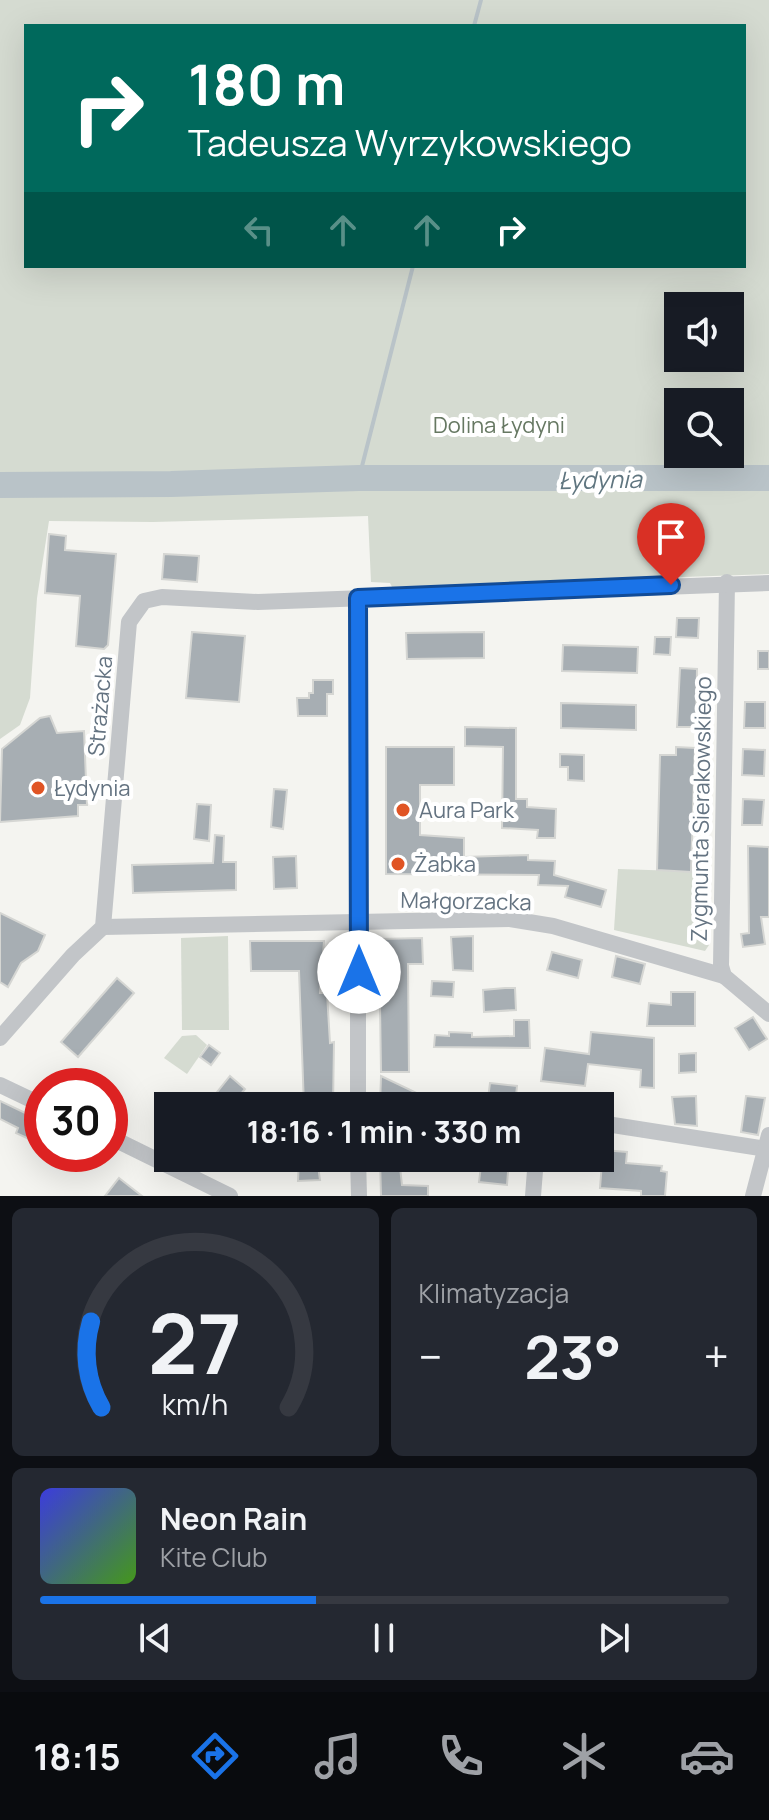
<!DOCTYPE html>
<html lang="pl">
<head>
<meta charset="utf-8">
<style>
  :root { --surface:#171b24; --page:#242831; --text:#f1f3f6; --muted:#9ea1a6; --line:#363941; --accent:#1a73e8 }
  body { margin:0; font-family:Manrope,sans-serif; background:var(--page); color:var(--text); height:100vh; display:flex; flex-direction:column; font-size:30px; white-space:nowrap }
  * { box-sizing:border-box; margin:0 }
  p { font-size:26px; color:var(--muted) }
  .icon { flex:none; width:44px; height:44px; fill:none; stroke:currentColor; stroke-width:2; stroke-linecap:round; stroke-linejoin:round }
  .map { position:relative; height:1196px; overflow:hidden }
  .sheet { display:flex; flex-direction:column; gap:12px; padding:12px; background:#0d0f14; flex:1 }
  .sheet>* { flex:none }
  .banner { position:absolute; left:24px; top:24px; width:722px; height:244px; border-radius:0px; box-shadow:0 8px 32px #0002; background:#00695c; color:#fff; overflow:hidden }
  .fabs { position:absolute; left:664px; top:292px; display:grid; gap:16px }
  .fabs a { display:grid; place-items:center; width:80px; height:80px; border-radius:0px; background:var(--surface); box-shadow:0 8px 32px #0002; font-size:40px }
  .speed { position:absolute; left:24px; top:1068px; display:flex; gap:16px; font-size:40px; font-weight:700; text-align:center }
  .speed>* { display:grid; place-content:center; width:104px; height:104px; border-radius:50%; background:var(--surface); box-shadow:0 8px 32px #0002; line-height:1 }
  .speed .limit { border:12px solid #d22; background:#fff; color:#111 }
  .pin { position:absolute; display:grid; place-items:center; width:68px; height:68px; color:#fff; margin:-82px -34px; border-radius:50% 50% 50% 0; rotate:-45deg; box-shadow:0 0 8px #0007 }
  .pin .icon { rotate:45deg }
  .me { position:absolute; width:88px; margin:-44px; rotate:0deg; stroke-linejoin:round; filter:drop-shadow(0 0 6px #0008) }
  .turn { display:flex; align-items:center; gap:28px; height:168px; padding:0 32px; font-size:36px }
  .turn .icon { width:104px; height:104px; stroke-width:2.5 }
  .turn b { display:block; font-size:56px; line-height:68px }
  .lanes { display:flex; align-items:center; height:76px; padding:0 32px; background:#0003; justify-content:center; gap:40px; direction:ltr }
  .lanes .off { opacity:.35 }
  .big { font-size:60px; font-weight:700; line-height:1.1 }
  .sheet .widget { flex:1; display:flex; flex-direction:column; justify-content:center; gap:12px; min-width:0; padding:0 28px; border-radius:12px; background:var(--page) }
  .sheet .dial { align-items:center; gap:0 }
  .dial svg { height:208px; overflow:visible; fill:none; stroke:var(--line); stroke-width:7; stroke-linecap:round; text-anchor:middle }
  .dial text { fill:var(--text); stroke:none }
  .song { display:flex; align-items:center; gap:24px }
  .cover { width:96px; height:96px; border-radius:12px; background:linear-gradient(135deg,hsl(240 70% 55%),hsl(100 70% 35%)) }
  .played { height:8px; border-radius:4px; background:linear-gradient(90deg,var(--accent) 40%,var(--line) 40%) }
  .keys { display:flex; justify-content:space-around; direction:ltr }
  .heat { display:flex; justify-content:space-between; align-items:center; font-size:44px; direction:ltr }
  .sheet .tiles { flex:1; display:grid; gap:12px; grid-template-columns:1fr 1fr }
  .widget:last-child { grid-column:span 2 }
  .trip { position:absolute; left:154px; top:1092px; width:460px; height:80px; border-radius:0px; background:var(--surface); box-shadow:0 8px 32px #0002; font-weight:700; line-height:80px; text-align:center }
  .tabs { display:flex; height:128px; justify-content:space-around; align-items:center; background:#090b0e; color:var(--muted) }
  .tabs .icon { width:56px; height:56px }
  .tabs .on { color:var(--accent) }
  .tabs b { font-size:36px; color:var(--text) }
  .map>svg:first-child { display:block }
  .green { fill:#d5dbd1; fill-rule:evenodd }
  .lines { fill:none; stroke-linecap:round; stroke-linejoin:round }
  .stream { stroke:#b9c3c8; stroke-width:4 }
  .river { stroke:#b9c3c8; stroke-width:26 }
  .building { fill:#a7aeb3; stroke:#d5d6d3; stroke-width:2 }
  .minor { stroke:#c2c5c8; stroke-width:16 }
  .route-casing { stroke:#114b97; stroke-width:20 }
  .route { stroke:#1a73e8; stroke-width:14 }
  .poi-dot { fill:#e05424; stroke:#fff; stroke-width:3 }
  .labels { text-anchor:middle; dominant-baseline:central; stroke-width:8; stroke-linejoin:round; paint-order:stroke }
  .park-label { font-size:22px; fill:#667862; stroke:#fff }
  .street-label { font-size:22px; fill:#647381; stroke:#fff }
  .poi-label { font-size:22px; fill:#647381; stroke:#fff; text-anchor:start }
  .water-label { font-size:24px; font-style:italic; fill:#5f757f; stroke:#fff }
</style>
</head>
<body>
<div class="map">
<svg width="769" height="1196" viewBox="0 0 769 1196">
  <rect width="100%" height="100%" fill="#f4f4f0"/>
  <!-- green -->
  <g class="green">
    <path d="M0,0H769V574L392,587L390,583L371,582L368,516L153,522L49,521L37,598L30,698L20,725L0,739ZM26,26H744V266H26ZM678,306H730V358H678ZM678,402H730V454H678Z"/>
    <path d="M618,869L710,872L709,945L705,951L614,930Z"/>
    <path d="M228,936L229,1030H182L181,938Z"/>
    <path d="M196,1035L207,1045L187,1074L164,1058L182,1036Z"/>
  </g>
  <g class="lines">
    <!-- stream -->
    <g class="stream">
      <path d="M474,26L481,0"/>
      <path d="M359,478L413,266"/>
    </g>
    <!-- river -->
    <path class="river" d="M0,485L171,484L359,478H769"/>
  </g>
  <!-- building -->
  <g class="building">
    <path d="M49,534L66,536L65,550L116,554L108,645L104,649L76,646L80,596L45,593Z"/>
    <path d="M164,554L199,556L197,582L162,579Z"/>
    <path d="M677,618H699L698,638L676,637Z"/>
    <path d="M192,632L245,636L239,702L186,698Z"/>
    <path d="M484,632V658L407,659L406,633Z"/>
    <path d="M655,637H671L670,655L654,654Z"/>
    <path d="M563,645L638,647L637,673L562,671Z"/>
    <rect x="758" y="651" width="11" height="18"/>
    <path d="M680,668L697,669L696,727H677Z"/>
    <path d="M313,680H333V694H327V716H298L297,698H309V693H313Z"/>
    <path d="M745,702H765V728H744Z"/>
    <path d="M561,703L636,705V730L561,728Z"/>
    <path d="M50,716L57,733L84,731L87,805H78V816L0,822L2,749L40,718Z"/>
    <path d="M465,727L516,728V799H527V807L556,809L555,838H537L538,830L502,828L503,747L465,746Z"/>
    <path d="M386,747H454V785H420V835L464,838V857L528,855V860L555,861L554,875L606,890L601,907L565,897L568,886L538,885L539,875L386,874Z"/>
    <path d="M676,747L695,748L691,872L657,870L660,755H676Z"/>
    <path d="M743,749L765,750L764,776L742,775Z"/>
    <path d="M560,754L584,755V781L568,780V767H560Z"/>
    <path d="M274,789L287,790L283,829L271,827Z"/>
    <path d="M743,799L764,800L762,825H742Z"/>
    <path d="M197,804L211,805L209,841L194,839Z"/>
    <path d="M215,835L224,836L223,862H236V890L133,893L132,865L213,863Z"/>
    <path d="M748,846L769,847V917H761L765,944L743,947L741,934L749,933Z"/>
    <path d="M296,856L297,888L274,889L273,857Z"/>
    <path d="M0,913L45,935L38,951L21,963L8,987L0,982Z"/>
    <path d="M473,936V971L453,970L451,937Z"/>
    <path d="M422,938L423,964H408L409,1072H381L379,939Z"/>
    <path d="M250,941H324L320,993H327L330,1043L334,1042L333,1106H304L299,971H251Z"/>
    <path d="M552,952L582,960L578,978L547,970Z"/>
    <path d="M616,956L645,964L640,984L612,977Z"/>
    <path d="M117,978L134,993L78,1057L61,1042Z"/>
    <path d="M432,981L454,982L453,997L431,996Z"/>
    <path d="M505,988H515L516,1010L484,1012L483,990Z"/>
    <path d="M671,992H695V1026H647L649,1003L671,1005Z"/>
    <path d="M753,1017L767,1039L749,1050L735,1028Z"/>
    <path d="M514,1020H529L530,1048L434,1047L435,1035L449,1036V1032L472,1033V1037L514,1036Z"/>
    <path d="M591,1032L654,1038V1088L640,1087L641,1070L588,1064L585,1086L541,1081L545,1048L589,1054Z"/>
    <path d="M209,1045L220,1053L211,1065L200,1057Z"/>
    <path d="M696,1053V1072L679,1073V1054Z"/>
    <path d="M230,1076L245,1089L231,1106H206Z"/>
    <path d="M381,1076L423,1096L422,1106H380Z"/>
    <path d="M490,1083L517,1086L515,1106H487Z"/>
    <path d="M696,1096L697,1126L675,1124L672,1097Z"/>
    <path d="M746,1096L765,1098L758,1135L741,1132Z"/>
    <path d="M0,1101L42,1121V1145L16,1133L18,1128L0,1119Z"/>
    <path d="M603,1150L627,1152L626,1163L662,1166L661,1171L667,1172L665,1196H641V1191L600,1188Z"/>
    <path d="M299,1158H317L320,1180L298,1181Z"/>
    <path d="M380,1158H399L402,1185L428,1186V1196H381Z"/>
    <path d="M482,1158H509L507,1185L479,1182Z"/>
    <path d="M119,1178L142,1196H105Z"/>
  </g>
  <g class="lines">
    <!-- minor -->
    <g class="minor">
      <path d="M727,582L721,966L724,976L769,1014"/>
      <path d="M103,927L510,919L553,926L724,976"/>
      <path d="M0,1038L73,955L103,927L129,622L144,601L162,597L258,602L769,583"/>
      <path d="M0,1085L42,1105"/>
      <path d="M358,1106V598"/>
      <path d="M600,1123L766,1149"/>
      <path d="M110,1137L230,1196"/>
      <path d="M358,1158L359,1196"/>
      <path d="M533,1196L536,1158"/>
      <path d="M753,1196L769,1135"/>
    </g>
  </g>
  <g class="lines">
    <!-- route casing -->
    <g class="route-casing">
      <path id="route" d="M359,972L358,598L671,585"/>
    </g>
    <!-- route -->
    <use href="#route" class="route"/>
  </g>
  <!-- markers -->
  <g class="poi-dot">
    <circle cx="38" cy="788" r="8"/>
    <circle cx="403" cy="810" r="8"/>
    <circle cx="398" cy="864" r="8"/>
  </g>
  <g class="labels">
    <!-- park labels -->
    <g class="park-label">
      <text x="499" y="425">Dolina Łydyni</text>
    </g>
    <!-- street labels -->
    <g class="street-label">
      <text transform="translate(100 706) rotate(-85)">Strażacka</text>
      <text transform="translate(701 809) rotate(-89)">Zygmunta Sierakowskiego</text>
      <text transform="translate(466 901) rotate(1)">Małgorzacka</text>
    </g>
    <!-- poi labels -->
    <g class="poi-label">
      <text x="54" y="788">Łydynia</text>
      <text x="419" y="810">Aura Park</text>
      <text x="414" y="864">Żabka</text>
    </g>
    <!-- water labels -->
    <g class="water-label">
      <text transform="translate(600 479) rotate(-1)">Łydynia</text>
    </g>
  </g>
</svg>
<div class="fabs">
<a><svg class="icon" aria-label="sound" viewBox="0 0 24 24"><path d="M4 9h4l5-4v14l-5-4H4zM17 9q2 3 0 6"/></svg></a>
<a><svg class="icon" aria-label="search" viewBox="0 0 24 24"><circle cx="10" cy="10" r="6"/><path d="M15 15l6 6"/></svg></a>
</div>
<div class="speed"><div class="limit">30</div></div>
<div class="pin" style="left:671px;top:585px;background:#d93025"><svg class="icon" aria-label="arrive" viewBox="0 0 24 24"><path d="M6 21V4h12l-3 4 3 4H6"/></svg></div>
<svg class="me" style="left:359px;top:972px" viewBox="-20 -20 40 40"><circle r="19" fill="#fff"/><path d="M0-13L10 11 0 6-10 11z" fill="#1a73e8"/></svg>
<div class="trip">18:16 · 1 min · 330 m</div>
<div class="banner">
<div class="turn"><svg class="icon" aria-label="right" viewBox="0 0 24 24"><path d="M7 20v-9h11M14 6l5 5-5 5"/></svg><div><b>180 m</b>Tadeusza Wyrzykowskiego</div></div>
<div class="lanes"><svg class="icon off" aria-label="left" viewBox="0 0 24 24"><path d="M17 20v-9H6M10 6l-5 5 5 5"/></svg><svg class="icon off" aria-label="ahead" viewBox="0 0 24 24"><path d="M12 20V5M6 11l6-6 6 6"/></svg><svg class="icon off" aria-label="ahead" viewBox="0 0 24 24"><path d="M12 20V5M6 11l6-6 6 6"/></svg><svg class="icon" aria-label="right" viewBox="0 0 24 24"><path d="M7 20v-9h11M14 6l5 5-5 5"/></svg></div>
</div>
</div>
<section class="sheet">
<div class="tiles">
<div class="widget dial"><svg viewBox="0 0 100 80">
<path d="M14 69A42 42 0 1 1 86 69"/>
<path d="M14 69A42 42 0 0 1 10 36" stroke="#1a73e8"/>
<text x="50" y="56" font-size="32" font-weight="700">27</text>
<text x="50" y="72" font-size="11">km/h</text>
</svg></div>
<div class="widget"><p>Klimatyzacja</p>
<div class="heat"><a>−</a><b class="big">23°</b><a>+</a></div>
</div>
<div class="widget">
<div class="song"><i class="cover"></i><div><b>Neon Rain</b><p>Kite Club</p></div></div>
<div class="played"></div>
<div class="keys"><svg class="icon" aria-label="previous" viewBox="0 0 24 24"><path d="M18 5L8 12l10 7zM5 5v14"/></svg><svg class="icon" aria-label="pause" viewBox="0 0 24 24"><path d="M8 5v14M16 5v14"/></svg><svg class="icon" aria-label="next" viewBox="0 0 24 24"><path d="M6 5l10 7-10 7zM19 5v14"/></svg></div>
</div>
</div>
</section>
<nav class="tabs">
<b>18:15</b>
<svg class="icon on" aria-label="directions" viewBox="0 0 24 24"><path d="M12 3l9 9-9 9-9-9zM9 14v-3h6M13 9l2 2-2 2"/></svg>
<svg class="icon" aria-label="music" viewBox="0 0 24 24"><path d="M9 18V5l10-2v13"/><circle cx="6" cy="18" r="3"/><circle cx="16" cy="16" r="3"/></svg>
<svg class="icon" aria-label="phone" viewBox="0 0 24 24"><path d="M5 4h4l2 5-3 2q2 4 5 5l2-3 5 2v4C11 20 4 13 5 4z"/></svg>
<svg class="icon" aria-label="climate" viewBox="0 0 24 24"><path d="M12 3v18M4 7l16 10M4 17L20 7"/></svg>
<svg class="icon" aria-label="car" viewBox="0 0 24 24"><path d="M5 17H2v-5l4-1 3-4h7l3 4 3 1v5h-3M9 17h6M6 11h13"/><circle cx="7" cy="17" r="2"/><circle cx="17" cy="17" r="2"/></svg>
</nav>
</body>
</html>
